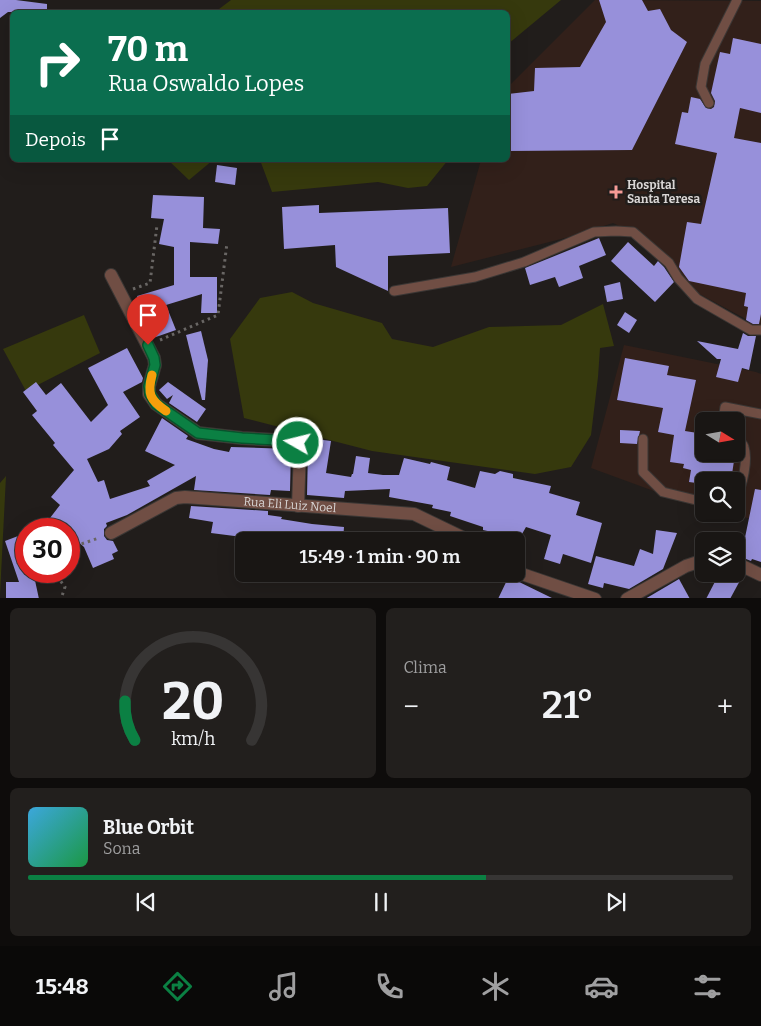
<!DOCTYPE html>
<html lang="pt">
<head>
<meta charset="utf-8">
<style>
  :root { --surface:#191614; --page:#221f1d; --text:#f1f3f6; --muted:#9f9fa0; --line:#373534; --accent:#0b8043 }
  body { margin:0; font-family:Bitter,serif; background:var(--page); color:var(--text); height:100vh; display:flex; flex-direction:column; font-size:19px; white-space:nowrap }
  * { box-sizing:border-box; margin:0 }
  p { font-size:16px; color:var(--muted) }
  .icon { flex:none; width:28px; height:28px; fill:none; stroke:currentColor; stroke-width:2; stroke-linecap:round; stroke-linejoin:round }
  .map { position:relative; height:598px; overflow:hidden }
  .details { display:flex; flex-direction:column; gap:10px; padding:10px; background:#0e0c0b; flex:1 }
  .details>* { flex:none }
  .top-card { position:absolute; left:10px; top:10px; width:500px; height:152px; border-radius:8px; box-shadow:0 5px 20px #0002,0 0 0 1px var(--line); background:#0b6e4f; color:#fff; overflow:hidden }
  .needle { width:32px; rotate:101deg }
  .tools { position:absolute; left:695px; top:412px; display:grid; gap:10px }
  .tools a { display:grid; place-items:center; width:50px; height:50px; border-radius:8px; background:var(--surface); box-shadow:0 5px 20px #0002,0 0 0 1px var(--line); font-size:25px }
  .speed { position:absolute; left:15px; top:518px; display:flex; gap:10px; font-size:25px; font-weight:700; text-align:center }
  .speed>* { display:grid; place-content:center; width:65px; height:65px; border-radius:50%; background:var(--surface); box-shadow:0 5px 20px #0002,0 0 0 1px var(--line); line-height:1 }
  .speed .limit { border:8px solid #d22; background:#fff; color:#111 }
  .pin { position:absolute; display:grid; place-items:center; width:42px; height:42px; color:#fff; margin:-51px -21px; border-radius:50% 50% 50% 0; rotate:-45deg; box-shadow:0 0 5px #0007 }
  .pin .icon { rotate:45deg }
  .me { position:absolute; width:55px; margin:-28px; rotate:278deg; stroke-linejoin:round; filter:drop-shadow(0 0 4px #0008) }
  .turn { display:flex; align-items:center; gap:18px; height:105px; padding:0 15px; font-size:22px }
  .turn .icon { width:65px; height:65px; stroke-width:2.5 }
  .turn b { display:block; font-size:35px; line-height:42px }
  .then { display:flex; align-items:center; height:48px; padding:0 15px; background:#0003; gap:10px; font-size:19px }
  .big { font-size:38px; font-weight:600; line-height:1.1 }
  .details .widget { flex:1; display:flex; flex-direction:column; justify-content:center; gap:8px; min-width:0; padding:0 18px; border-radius:8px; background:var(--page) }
  .details .dial { align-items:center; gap:0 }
  .dial svg { height:130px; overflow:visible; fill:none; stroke:var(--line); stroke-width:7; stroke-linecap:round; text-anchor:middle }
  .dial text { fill:var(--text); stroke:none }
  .song { display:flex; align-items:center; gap:15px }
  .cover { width:60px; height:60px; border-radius:8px; background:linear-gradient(135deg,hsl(200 70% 55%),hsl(140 70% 35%)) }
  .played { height:5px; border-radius:2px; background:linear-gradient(90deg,var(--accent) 65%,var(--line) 65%) }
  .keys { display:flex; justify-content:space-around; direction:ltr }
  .heat { display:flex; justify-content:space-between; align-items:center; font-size:28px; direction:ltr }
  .details .tiles { flex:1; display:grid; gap:10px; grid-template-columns:1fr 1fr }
  .widget:last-child { grid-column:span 2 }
  .trip { position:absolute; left:235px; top:532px; width:290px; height:50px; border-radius:8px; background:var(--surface); box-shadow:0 5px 20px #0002,0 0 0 1px var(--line); font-weight:600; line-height:50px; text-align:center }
  .tabs { display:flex; height:80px; justify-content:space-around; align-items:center; background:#0a0908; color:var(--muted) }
  .tabs .icon { width:35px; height:35px }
  .tabs .selected { color:var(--accent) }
  .tabs b { font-size:22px; color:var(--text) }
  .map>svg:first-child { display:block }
  .medical { fill:#32201a; fill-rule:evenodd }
  .green { fill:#36390d }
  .building { fill:#9790da }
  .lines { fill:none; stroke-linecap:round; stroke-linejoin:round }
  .lane-casing { stroke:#3b3735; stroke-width:11 }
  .street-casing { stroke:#3b3735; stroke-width:14 }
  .path { stroke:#696664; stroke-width:3; stroke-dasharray:2.5 4; stroke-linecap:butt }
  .lane { stroke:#704e44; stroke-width:9 }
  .street { stroke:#704e44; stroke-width:12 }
  .route-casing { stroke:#07532c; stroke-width:12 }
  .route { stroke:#0b8043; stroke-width:9 }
  .slow { stroke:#f59e0b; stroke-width:9 }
  .poi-dot { fill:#f59b96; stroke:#211d1b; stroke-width:2 }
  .labels { text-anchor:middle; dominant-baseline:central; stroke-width:5; stroke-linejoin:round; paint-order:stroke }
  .poi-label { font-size:12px; font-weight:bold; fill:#d9d6d5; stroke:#211d1b; text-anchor:start }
  .street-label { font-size:12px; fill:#d9d6d5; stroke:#211d1b }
</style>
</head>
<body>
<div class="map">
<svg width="761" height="599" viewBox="0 0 761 599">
  <rect width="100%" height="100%" fill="#211d1b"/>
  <!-- medical -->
  <g class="medical">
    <path d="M595,0L761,1V325H752L744,318L692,290L643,237L613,223L569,237L451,267L481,160H508V87Z"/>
    <path d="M624,345L756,372L761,374V521L729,514H736V481H704V508L692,505L591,468ZM704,421H736V454H704Z"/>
  </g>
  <!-- green -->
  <g class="green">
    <path d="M231,0H561L508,44V12H215Z"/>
    <path d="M168,160H213L189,180Z"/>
    <path d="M260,160H448L427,186L408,188L378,182L272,192Z"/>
    <path d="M292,292L313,303L382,323L392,339L433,347L489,327L561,325L603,304L614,346L600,348L598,377L591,435L571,467L535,474L372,451L244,418L230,339L260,298Z"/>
    <path d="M84,315L100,353L26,391L3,349Z"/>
    <path d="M6,476L0,595V483Z"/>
  </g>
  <!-- building -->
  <g class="building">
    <path d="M0,0H16L47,4V12H8L0,18Z"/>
    <path d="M599,0H642L648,11L660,9L671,30L687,42L632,150L508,151V94L534,91L535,68L580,67L606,22Z"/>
    <path d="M733,38L761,44V113L740,108L734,138L761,143V314L759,324H753L746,320L748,307L744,306L746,293L689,281L679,267L687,222L701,224L717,153L675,144L682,112L688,113L691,97L700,99L706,108L711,109L714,107L715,101L711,93L720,52L730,54Z"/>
    <path d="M217,165L237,168L235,185L215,182Z"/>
    <path d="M153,195L204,197L203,228L220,229L218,244L190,242V277H217V313H201L202,294L166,305L176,330L153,338L137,296L174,285V247L159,244L164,219L151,218Z"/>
    <path d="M319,205V213L448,208L450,253L388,256V291L336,267L335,245L284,249L282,207Z"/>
    <path d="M599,238L606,255L579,266L583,278L559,287L555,277L530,285L525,268Z"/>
    <path d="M628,242L654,266L658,261L664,267L674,282L655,302L611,261Z"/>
    <path d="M620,282L623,299L607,302L604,286Z"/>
    <path d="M625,312L637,320L629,333L617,325Z"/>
    <path d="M201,331L208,360L205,400H202L186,335Z"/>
    <path d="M743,333L748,336H756L749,370L742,368L738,382L716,377L721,359H717L697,341L738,349Z"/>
    <path d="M127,348L143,378L142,382L123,392L140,417L120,431L122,434L109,449L87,459L98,482L104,480L110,499L150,486L147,481L175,465L145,451L162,418L188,436L186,439L214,449L229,452L231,447L291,449L290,491L271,490L270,495L194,490L196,476L127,515L106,523L107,526L104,529V536L107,540L113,541L118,551L112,554L114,559L93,568L84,547L69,534V529H63L50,518L60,505L51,497L74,470L53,445L55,443L32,415L37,411L23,392L36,382L46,395L61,383L91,422L108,405L88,368Z"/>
    <path d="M625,358L669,366L667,375L696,380L685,431L704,434V454H735L731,481L704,478V484L689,482L691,470L683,468L684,464L670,462L674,435L658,432L663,408L617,400Z"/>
    <path d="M168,382L206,409L197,422L169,403L173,395L167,399L159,390Z"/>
    <path d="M620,430L640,431L637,444L620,443Z"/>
    <path d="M316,439L331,441L326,473L351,477L352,474H353L356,456L370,458L368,473L383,475H399L404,458L430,464L431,462L450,467L447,480L475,488L480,471L495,474L500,471L513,474V478L551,486L549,493L580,502L576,515L602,523L591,563L563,554L560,564L544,559L551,535L526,527L518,541H498L501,534L483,530V527L450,516L451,512L432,508L433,505L389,497L390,489L345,491L344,498L307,495L308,449L310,444L315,445Z"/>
    <path d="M755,489L761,490V562L752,559L751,561L741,557Z"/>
    <path d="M191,506L268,511V515L282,517L281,519L312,524L344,527L343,541H274L211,533L213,522L189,518Z"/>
    <path d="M656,530L677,533L663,569L629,589L604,583L603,588L588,584L596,556L634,566L640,549L653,554Z"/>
    <path d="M26,533V571H33L39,599H6V582H19L5,541Z"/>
    <path d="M719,574L738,573L743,575L730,599H706Z"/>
    <path d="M509,576L513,579L554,599H498Z"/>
    <path d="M679,579L690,599H645Z"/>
  </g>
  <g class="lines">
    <!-- lane casing -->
    <g class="lane-casing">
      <g id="lane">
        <path d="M709,103L701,87L705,64L737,0"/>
        <path d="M394,291L475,277L524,262L594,232L616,231L633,232L669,263L678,278L697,299L751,330H761"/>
        <path d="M723,421L725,407L761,414"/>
        <path d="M736,438C739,441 743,443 744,447C748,460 743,485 736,496"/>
        <path d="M643,439V472L663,492L704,502"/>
      </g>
    </g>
    <!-- street casing -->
    <g class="street-casing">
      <g id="street">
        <path d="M111,275L154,358L155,365L149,386V394L156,404L198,433L242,438L295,441L298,443L300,449L298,506"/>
        <path id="s1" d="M111,533L176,498L185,497L414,514L470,541"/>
        <path d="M736,563L761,575"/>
        <path d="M516,572L595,599"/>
        <path d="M627,599L686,566L704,560"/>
      </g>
    </g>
    <!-- path -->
    <g class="path">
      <path d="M133,289L150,283L157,225"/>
      <path d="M160,340L218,315L227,243"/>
      <path d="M69,543L78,545L99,538"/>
      <path d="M53,571L65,587L61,599"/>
    </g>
    <!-- lane -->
    <use href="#lane" class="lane"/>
    <!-- street -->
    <use href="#street" class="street"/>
  </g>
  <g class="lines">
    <!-- route casing -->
    <g class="route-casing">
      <path id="route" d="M148,345L154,358L155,365L149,386L150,394L156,404L198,433L242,438L294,441L298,443"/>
    </g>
    <!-- route -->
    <use href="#route" class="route"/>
    <!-- slow -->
    <path class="slow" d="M152,375C147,394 150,400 166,411"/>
  </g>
  <!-- markers -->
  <path class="poi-dot" d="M613.5 184.5h5v5h5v5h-5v5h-5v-5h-5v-5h5z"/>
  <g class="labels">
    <!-- poi labels -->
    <g class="poi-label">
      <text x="627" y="185">Hospital<tspan x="627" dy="14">Santa Teresa</tspan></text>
    </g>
    <!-- street labels -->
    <g class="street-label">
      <text stroke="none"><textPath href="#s1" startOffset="188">Rua Eli Luiz Noel</textPath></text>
    </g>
  </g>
</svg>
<div class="tools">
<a><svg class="needle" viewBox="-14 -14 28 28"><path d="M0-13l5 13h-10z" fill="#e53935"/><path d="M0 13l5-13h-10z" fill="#9f9fa0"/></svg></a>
<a><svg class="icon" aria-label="search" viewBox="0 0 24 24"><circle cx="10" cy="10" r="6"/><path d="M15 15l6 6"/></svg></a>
<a><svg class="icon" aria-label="layers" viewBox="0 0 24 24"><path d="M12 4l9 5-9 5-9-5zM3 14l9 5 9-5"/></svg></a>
</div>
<div class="speed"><div class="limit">30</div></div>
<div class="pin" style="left:148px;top:345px;background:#d93025"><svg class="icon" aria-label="arrive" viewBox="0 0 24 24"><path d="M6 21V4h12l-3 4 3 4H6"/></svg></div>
<svg class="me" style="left:298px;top:443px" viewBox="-20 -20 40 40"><circle r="17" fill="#0b8043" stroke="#fff" stroke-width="3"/><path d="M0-11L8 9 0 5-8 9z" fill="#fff"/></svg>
<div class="trip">15:49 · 1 min · 90 m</div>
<div class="top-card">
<div class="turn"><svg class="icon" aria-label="right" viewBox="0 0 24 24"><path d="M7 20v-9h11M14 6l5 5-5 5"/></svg><div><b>70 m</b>Rua Oswaldo Lopes</div></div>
<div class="then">Depois<svg class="icon" aria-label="arrive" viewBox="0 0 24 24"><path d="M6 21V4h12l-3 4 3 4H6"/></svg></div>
</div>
</div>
<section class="details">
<div class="tiles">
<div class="widget dial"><svg viewBox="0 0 100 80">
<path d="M14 69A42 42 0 1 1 86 69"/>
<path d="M14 69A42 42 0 0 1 8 45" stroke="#0b8043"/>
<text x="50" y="56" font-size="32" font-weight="700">20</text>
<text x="50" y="72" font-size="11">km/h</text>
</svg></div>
<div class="widget"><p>Clima</p>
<div class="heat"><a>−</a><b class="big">21°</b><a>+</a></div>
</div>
<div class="widget">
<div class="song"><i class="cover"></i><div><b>Blue Orbit</b><p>Sona</p></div></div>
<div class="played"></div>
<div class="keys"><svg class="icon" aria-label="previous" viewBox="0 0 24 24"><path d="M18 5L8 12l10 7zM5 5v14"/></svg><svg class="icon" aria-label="pause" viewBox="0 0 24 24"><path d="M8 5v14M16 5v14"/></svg><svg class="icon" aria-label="next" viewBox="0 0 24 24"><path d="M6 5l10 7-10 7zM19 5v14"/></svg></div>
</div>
</div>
</section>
<nav class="tabs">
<b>15:48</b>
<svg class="icon selected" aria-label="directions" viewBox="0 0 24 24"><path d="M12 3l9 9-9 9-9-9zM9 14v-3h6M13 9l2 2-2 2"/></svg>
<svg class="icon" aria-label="music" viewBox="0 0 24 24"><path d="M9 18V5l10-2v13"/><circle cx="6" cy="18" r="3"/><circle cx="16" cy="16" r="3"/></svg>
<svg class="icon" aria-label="phone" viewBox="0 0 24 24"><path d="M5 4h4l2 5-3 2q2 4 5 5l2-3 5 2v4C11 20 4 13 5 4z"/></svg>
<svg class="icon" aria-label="climate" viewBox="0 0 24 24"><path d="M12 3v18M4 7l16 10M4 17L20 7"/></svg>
<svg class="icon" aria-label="car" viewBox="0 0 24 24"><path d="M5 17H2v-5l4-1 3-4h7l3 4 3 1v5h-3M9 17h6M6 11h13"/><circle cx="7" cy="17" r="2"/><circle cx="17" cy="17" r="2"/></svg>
<svg class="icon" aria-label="filters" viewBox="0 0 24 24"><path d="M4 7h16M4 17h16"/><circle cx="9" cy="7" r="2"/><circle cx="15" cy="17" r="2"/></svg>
</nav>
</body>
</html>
